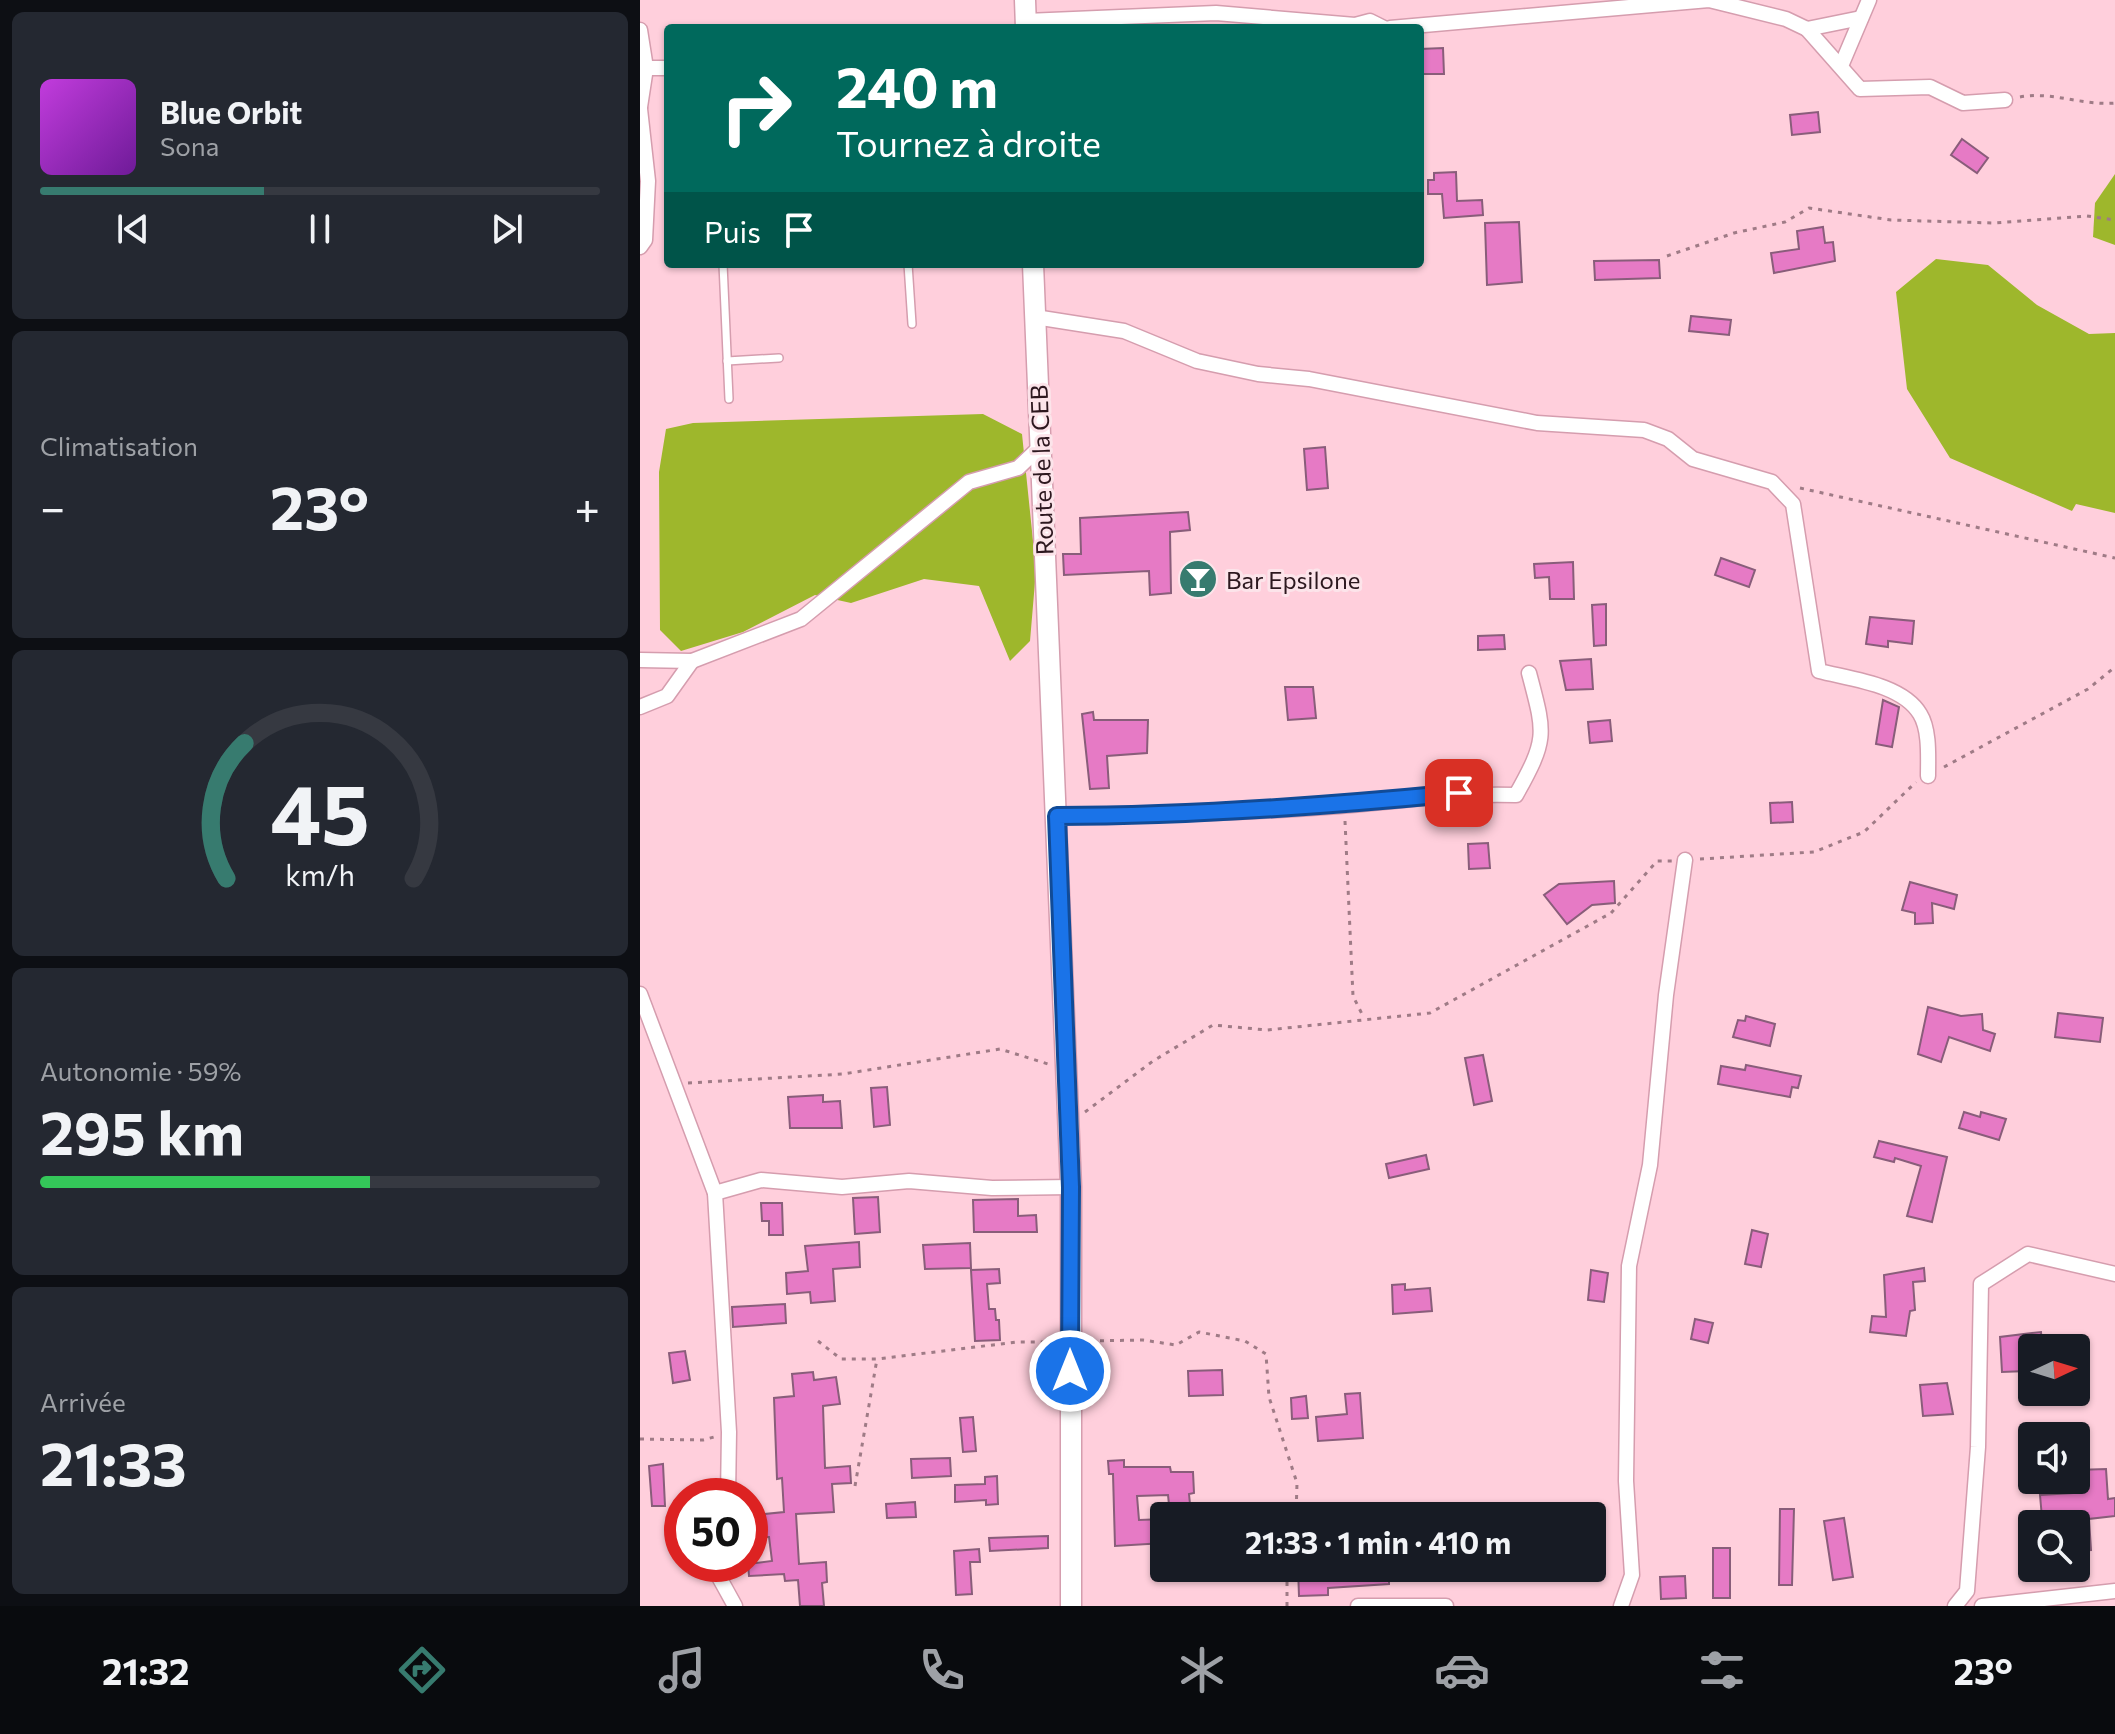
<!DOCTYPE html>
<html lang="fr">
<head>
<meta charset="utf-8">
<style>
  :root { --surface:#171b24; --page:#242831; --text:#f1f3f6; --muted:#9ea1a6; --line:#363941; --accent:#377b6f }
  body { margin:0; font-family:Commissioner,sans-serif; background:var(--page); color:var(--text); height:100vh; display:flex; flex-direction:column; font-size:30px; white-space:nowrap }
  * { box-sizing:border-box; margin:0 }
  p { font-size:26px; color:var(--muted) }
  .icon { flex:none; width:44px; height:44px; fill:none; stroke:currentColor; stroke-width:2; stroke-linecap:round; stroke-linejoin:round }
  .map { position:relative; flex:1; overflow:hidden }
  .details { display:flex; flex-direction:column; gap:12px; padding:12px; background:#0d0f14; width:640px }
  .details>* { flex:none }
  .guide { position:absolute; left:24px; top:24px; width:760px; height:244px; border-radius:8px; box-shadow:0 2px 6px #0004; background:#00695c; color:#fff; overflow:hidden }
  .needle { width:52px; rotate:86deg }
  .controls { position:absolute; left:1378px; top:1334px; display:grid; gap:16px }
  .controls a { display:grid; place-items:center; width:72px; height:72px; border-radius:8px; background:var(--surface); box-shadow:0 2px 6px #0004; font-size:40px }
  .speed { position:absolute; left:24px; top:1478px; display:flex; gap:16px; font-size:40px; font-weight:700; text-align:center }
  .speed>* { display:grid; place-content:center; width:104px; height:104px; border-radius:50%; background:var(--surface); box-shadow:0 2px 6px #0004; line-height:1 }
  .speed .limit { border:12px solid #d22; background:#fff; color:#111 }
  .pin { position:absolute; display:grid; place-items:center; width:68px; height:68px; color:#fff; margin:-34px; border-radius:16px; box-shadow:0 4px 12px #0006 }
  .me { position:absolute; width:88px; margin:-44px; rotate:0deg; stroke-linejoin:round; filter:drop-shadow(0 0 6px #0008) }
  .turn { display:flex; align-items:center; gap:28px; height:168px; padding:0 40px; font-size:36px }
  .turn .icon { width:104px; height:104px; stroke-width:2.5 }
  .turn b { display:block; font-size:56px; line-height:68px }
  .then { display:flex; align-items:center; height:76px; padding:0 40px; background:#0003; gap:16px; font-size:30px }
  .big { font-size:60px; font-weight:700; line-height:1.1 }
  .details .tile { flex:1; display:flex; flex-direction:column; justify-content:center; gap:12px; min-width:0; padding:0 28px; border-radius:12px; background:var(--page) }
  .details .dial { align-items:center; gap:0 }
  .dial svg { height:208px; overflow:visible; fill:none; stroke:var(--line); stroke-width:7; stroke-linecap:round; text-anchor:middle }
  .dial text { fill:var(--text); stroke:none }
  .song { display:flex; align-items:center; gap:24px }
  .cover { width:96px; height:96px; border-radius:12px; background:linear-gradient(135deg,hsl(290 70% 55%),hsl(280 70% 35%)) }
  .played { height:8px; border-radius:4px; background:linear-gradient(90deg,var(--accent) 40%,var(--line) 40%) }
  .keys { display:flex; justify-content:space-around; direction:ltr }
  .heat { display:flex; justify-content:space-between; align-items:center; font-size:44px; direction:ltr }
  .charge { height:12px; border-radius:6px; background:linear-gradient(90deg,#34c759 59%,var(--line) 0) }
  .trip { position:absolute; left:510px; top:1502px; width:456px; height:80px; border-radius:8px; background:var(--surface); box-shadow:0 2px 6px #0004; font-weight:700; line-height:80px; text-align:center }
  .tabs { display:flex; height:128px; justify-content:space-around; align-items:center; background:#090b0e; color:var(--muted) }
  .tabs .icon { width:56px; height:56px }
  .tabs .current { color:var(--accent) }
  .tabs b { font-size:36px; color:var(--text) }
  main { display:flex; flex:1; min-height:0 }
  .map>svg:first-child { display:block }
  .forest { fill:#9eb72c }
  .building { fill:#e67ac5; stroke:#895d7a; stroke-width:2 }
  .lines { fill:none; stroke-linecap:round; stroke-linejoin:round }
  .service-casing { stroke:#d59dae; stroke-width:10 }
  .minor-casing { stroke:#d59dae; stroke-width:17 }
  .secondary-casing { stroke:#d59dae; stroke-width:23 }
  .path { stroke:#9f7b86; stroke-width:3; stroke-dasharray:4 6; stroke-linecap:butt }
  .service { stroke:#fff; stroke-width:7 }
  .minor { stroke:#fff; stroke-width:14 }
  .secondary { stroke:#fff; stroke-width:20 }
  .route-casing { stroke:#114b97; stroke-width:20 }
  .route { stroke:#1a73e8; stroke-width:14 }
  .labels { text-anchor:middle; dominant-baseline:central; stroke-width:6; stroke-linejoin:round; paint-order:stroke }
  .street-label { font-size:24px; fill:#2d181f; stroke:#fce4ea }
  .poi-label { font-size:24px; fill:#2d181f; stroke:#fce4ea; text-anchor:start }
</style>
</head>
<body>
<main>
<section class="details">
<div class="tile">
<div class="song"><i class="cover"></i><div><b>Blue Orbit</b><p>Sona</p></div></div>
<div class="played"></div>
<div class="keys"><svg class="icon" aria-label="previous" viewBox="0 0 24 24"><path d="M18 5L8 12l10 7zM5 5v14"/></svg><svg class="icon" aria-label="pause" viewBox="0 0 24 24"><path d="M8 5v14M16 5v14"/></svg><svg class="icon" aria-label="next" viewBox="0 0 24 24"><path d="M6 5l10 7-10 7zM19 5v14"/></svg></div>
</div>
<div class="tile"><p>Climatisation</p>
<div class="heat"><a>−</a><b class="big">23°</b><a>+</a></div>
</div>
<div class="tile dial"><svg viewBox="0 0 100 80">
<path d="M14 69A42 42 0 1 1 86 69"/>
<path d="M14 69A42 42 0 0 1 21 17" stroke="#377b6f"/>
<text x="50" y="56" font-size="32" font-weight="700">45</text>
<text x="50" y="72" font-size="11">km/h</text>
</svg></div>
<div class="tile"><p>Autonomie · 59%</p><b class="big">295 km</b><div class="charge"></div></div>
<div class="tile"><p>Arrivée</p><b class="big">21:33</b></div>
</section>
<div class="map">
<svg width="1475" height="1606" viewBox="0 0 1475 1606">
  <rect width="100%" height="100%" fill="#ffcfdc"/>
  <!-- forest -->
  <g class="forest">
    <path d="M1475,174V245L1453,237L1455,203Z"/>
    <path d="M1296,259L1348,265L1397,305L1449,334L1475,333V513L1436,504L1432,511L1310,458L1267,389L1256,292Z"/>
    <path d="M343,414L382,434L396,570L390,641L370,661L339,586L284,579L211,603L175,595L103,632L41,651L20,630L19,472L26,429L53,423Z"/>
  </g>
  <!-- building -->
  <g class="building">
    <path d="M803,48L804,74H780V49Z"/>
    <path d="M1178,112L1180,132L1152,135L1150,115Z"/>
    <path d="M1322,139L1348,158L1337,173L1311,155Z"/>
    <path d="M816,172L817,201L842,200L843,215L804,218L802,194H788V180H794V173Z"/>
    <path d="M879,222L882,282L847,285L845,223Z"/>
    <path d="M1183,227L1185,243L1193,242L1195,261L1134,273L1131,253L1159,249L1157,231Z"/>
    <path d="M1019,260L1020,278L955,280L954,261Z"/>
    <path d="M1051,316L1091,320L1089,335L1049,331Z"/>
    <path d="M685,447L688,488L667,490L664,449Z"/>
    <path d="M548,512L550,530L530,532L531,593L510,595L509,571L424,575L423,554H441L440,518Z"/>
    <path d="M1081,558L1115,570L1109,587L1075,575Z"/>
    <path d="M933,562L934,599H910L909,577L895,578L894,564Z"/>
    <path d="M966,604V645L954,646L952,605Z"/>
    <path d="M1230,617L1274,621L1272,644L1248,641V647L1226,644Z"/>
    <path d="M864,635L865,649L838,650V636Z"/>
    <path d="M951,659L953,689L926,690L920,661Z"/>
    <path d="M645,687H673L676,718L648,720Z"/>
    <path d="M1243,700L1259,707L1252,747L1236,744Z"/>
    <path d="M453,712L454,720H508L507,753L467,756L469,788L450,789L442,714Z"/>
    <path d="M970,720L972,741L950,743L948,722Z"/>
    <path d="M1152,802L1153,822L1131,823L1130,803Z"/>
    <path d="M848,843L850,868L829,869L828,844Z"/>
    <path d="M974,881L975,903L952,905L927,924L904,895L919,884Z"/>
    <path d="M1270,882L1317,895L1314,909L1292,903L1293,923L1275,924V913L1262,910Z"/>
    <path d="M1288,1007L1321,1016L1342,1014L1343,1030L1355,1034L1350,1051L1309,1037L1301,1062L1278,1054Z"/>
    <path d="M1418,1013L1463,1018L1460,1042L1415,1037Z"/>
    <path d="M1106,1016L1135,1024L1130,1046L1093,1037L1098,1020L1105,1021Z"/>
    <path d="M843,1055L852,1101L834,1105L825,1058Z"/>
    <path d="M1106,1065L1161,1076L1158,1088L1152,1087L1150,1097L1078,1084L1081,1066L1105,1070Z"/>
    <path d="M247,1087L250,1125L234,1127L231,1088Z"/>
    <path d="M183,1095V1102L200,1101L202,1128H150L148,1097Z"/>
    <path d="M1324,1112L1340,1117L1341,1112L1366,1119L1359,1140L1319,1128Z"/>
    <path d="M1239,1141L1307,1157L1292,1222L1267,1216L1281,1166L1255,1158L1254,1162L1234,1157Z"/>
    <path d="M786,1155L789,1169L749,1178L746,1164Z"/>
    <path d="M238,1197L240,1232L215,1234L213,1198Z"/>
    <path d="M378,1199V1216L396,1215L397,1232H334L333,1200Z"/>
    <path d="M121,1203H142L143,1235H129V1221H122Z"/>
    <path d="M1112,1230L1128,1234L1121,1267L1105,1264Z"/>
    <path d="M219,1242L220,1267L193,1269L195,1301L171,1303L170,1292L147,1294L146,1273L168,1271L165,1246Z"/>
    <path d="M330,1243L331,1268L285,1269L283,1245Z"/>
    <path d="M1284,1268L1285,1281L1273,1282L1275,1310L1270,1311L1266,1336L1230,1332L1232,1316L1246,1317L1244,1275Z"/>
    <path d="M359,1269L360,1283L347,1284L349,1309H355L356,1320H359L360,1340L335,1341L331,1270Z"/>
    <path d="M951,1270L968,1273L964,1302L948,1300Z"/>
    <path d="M765,1284V1290L790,1288L792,1311L753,1314L752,1285Z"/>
    <path d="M145,1304L146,1323L93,1327L92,1307Z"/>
    <path d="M1055,1319L1073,1323L1068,1343L1051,1339Z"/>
    <path d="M1401,1332L1402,1345L1386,1347L1387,1371L1362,1372L1360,1337Z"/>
    <path d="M45,1351L50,1380L33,1383L29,1353Z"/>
    <path d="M582,1370L583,1395L549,1396L548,1371Z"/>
    <path d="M173,1372L174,1380L196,1377L200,1404L183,1406L185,1468L210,1466L211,1483L192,1484L194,1512L156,1514L159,1564L186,1562L187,1582L182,1583L184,1606H160L158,1580L145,1581L144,1574L109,1576L108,1564L132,1561L129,1537H118L117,1523H125V1514L144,1512L142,1478L137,1479L134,1398L154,1396L152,1374Z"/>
    <path d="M1307,1383L1313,1414L1283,1416L1280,1385Z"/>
    <path d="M720,1393L723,1438L678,1441L676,1417L707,1414L705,1394Z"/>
    <path d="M666,1396L668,1418L652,1419L651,1398Z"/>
    <path d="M333,1417L336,1451L323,1452L320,1418Z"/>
    <path d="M310,1458L311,1476L272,1478L271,1459Z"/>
    <path d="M484,1460V1467H530L531,1472H553L554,1493L549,1494L550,1504L529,1505L528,1495L497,1496L499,1520L524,1519V1543L475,1546L473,1474H469L468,1461Z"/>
    <path d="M23,1464L25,1506H12L9,1466Z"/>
    <path d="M1466,1469L1468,1499L1475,1498V1516L1449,1519L1451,1550L1436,1551V1524H1424L1423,1517L1402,1518L1400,1495L1433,1493L1436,1470Z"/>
    <path d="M357,1476L358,1504L346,1505V1500L315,1502V1485L345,1484V1477Z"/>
    <path d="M275,1502L276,1517L247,1518L246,1504Z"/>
    <path d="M1140,1509H1154L1152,1585H1139Z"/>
    <path d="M1204,1518L1213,1577L1193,1580L1184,1521Z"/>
    <path d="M408,1536V1548L350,1551L349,1538Z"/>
    <rect x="1073" y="1548" width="17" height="50"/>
    <path d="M339,1549L340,1562H330L332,1594L316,1595L314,1551Z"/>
    <path d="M658,1568H749V1584L688,1588V1595L659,1596Z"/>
    <path d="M1045,1576L1046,1598L1021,1599L1020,1577Z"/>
  </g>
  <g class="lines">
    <!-- service casing -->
    <g class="service-casing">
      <g id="service">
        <path d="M83,264L89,399"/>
        <path d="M268,264L272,324"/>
        <path d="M87,361L139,358"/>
      </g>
    </g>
    <!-- minor casing -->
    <g class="minor-casing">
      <g id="minor">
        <path d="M386,21L576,13L715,25L730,21L744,28"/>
        <path d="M750,28L1069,0L1146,19L1167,29L1221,18"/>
        <path d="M1167,29L1220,89L1290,87L1323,103L1365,100"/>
        <path d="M0,30L6,68L0,107"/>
        <path d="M1201,66L1229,0"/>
        <path d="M6,68H28"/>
        <path d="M0,109L8,181L5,240L0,247"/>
        <path d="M395,317L484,331L557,361L618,374L669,379L897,423L1004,430L1028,439L1053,459L1132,482L1153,504L1179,671C1210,679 1262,684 1280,714C1290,730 1288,758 1288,776"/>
        <path d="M0,660L52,661L161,619L329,482L378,468L400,447"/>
        <path d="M0,707L27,696L52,661"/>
        <path d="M417,816C511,816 605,813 699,806C759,801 816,793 876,795C908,738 905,734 889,673"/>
        <path d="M0,994L75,1193L89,1432L88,1496"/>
        <path d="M75,1193L121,1180L202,1187L269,1181L352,1188L431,1187"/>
        <path d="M80,1564L79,1577L95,1606"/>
        <path d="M718,1606H806"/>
        <path d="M981,1606L992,1575L986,1481L989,1266L1010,1165L1026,995L1045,860"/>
        <path d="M1315,1606L1327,1591L1338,1447L1341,1284L1388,1254L1475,1274"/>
        <path d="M1342,1606L1475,1591"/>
      </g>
    </g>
    <!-- secondary casing -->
    <g class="secondary-casing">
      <g id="secondary">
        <path d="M385,0L386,28"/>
        <path d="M393,264L431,1187V1606"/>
      </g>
    </g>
    <!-- path -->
    <g class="path">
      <path d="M1380,97C1412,91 1443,106 1475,103"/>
      <path d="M1027,256L1094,233L1145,222L1169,208L1251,220L1354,223L1447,216L1475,220"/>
      <path d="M1160,488L1475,558"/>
      <path d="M1304,767L1448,689L1475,667"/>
      <path d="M705,821L713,996L724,1018"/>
      <path d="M1060,859L1174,852L1224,832L1276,782"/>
      <path d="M48,1083L203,1074L360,1049L408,1064"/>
      <path d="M445,1112L513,1061L573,1025L627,1030L790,1013L971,913L1017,861H1032"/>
      <path d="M178,1341L201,1359H237L377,1342H414"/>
      <path d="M450,1341L503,1340L536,1345L559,1332L605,1341L626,1354L629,1397L657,1483L656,1516"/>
      <path d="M0,1439L63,1440L74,1437"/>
      <path d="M215,1486L237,1359"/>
      <path d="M647,1606V1568"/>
    </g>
    <!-- service -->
    <use href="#service" class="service"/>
    <!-- minor -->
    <use href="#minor" class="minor"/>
    <!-- secondary -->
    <use href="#secondary" class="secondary"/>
  </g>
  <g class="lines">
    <!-- route casing -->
    <g class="route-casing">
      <path id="route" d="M430,1371L431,1187L417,816C552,816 685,806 819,793"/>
    </g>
    <!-- route -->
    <use href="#route" class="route"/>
  </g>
  <!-- icons -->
  <defs>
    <g id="bar-disc" transform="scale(2)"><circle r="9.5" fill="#377b6f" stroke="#fce4ea"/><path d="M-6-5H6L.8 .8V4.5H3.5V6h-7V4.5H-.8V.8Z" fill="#fff"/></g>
  </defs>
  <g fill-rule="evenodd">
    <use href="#bar-disc" x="558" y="579"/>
  </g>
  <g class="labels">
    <!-- street labels -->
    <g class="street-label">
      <text transform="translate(401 470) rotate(-92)">Route de la CEB</text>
    </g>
    <!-- poi labels -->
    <g class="poi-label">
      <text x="586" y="579">Bar Epsilone</text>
    </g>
  </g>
</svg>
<div class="controls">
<a><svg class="needle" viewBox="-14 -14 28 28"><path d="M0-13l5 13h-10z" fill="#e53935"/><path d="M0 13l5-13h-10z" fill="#9ea1a6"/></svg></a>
<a><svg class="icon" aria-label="sound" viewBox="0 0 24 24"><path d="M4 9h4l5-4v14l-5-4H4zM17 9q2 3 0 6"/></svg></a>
<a><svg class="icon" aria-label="search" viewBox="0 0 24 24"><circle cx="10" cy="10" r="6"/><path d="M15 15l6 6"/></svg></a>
</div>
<div class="speed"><div class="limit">50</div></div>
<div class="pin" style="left:819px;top:793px;background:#d93025"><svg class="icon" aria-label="arrive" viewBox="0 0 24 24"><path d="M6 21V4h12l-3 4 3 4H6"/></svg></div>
<svg class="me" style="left:430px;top:1371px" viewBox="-20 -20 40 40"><circle r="17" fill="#1a73e8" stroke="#fff" stroke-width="3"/><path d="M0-11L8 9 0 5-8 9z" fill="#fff"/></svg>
<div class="trip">21:33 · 1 min · 410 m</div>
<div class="guide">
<div class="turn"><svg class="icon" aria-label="right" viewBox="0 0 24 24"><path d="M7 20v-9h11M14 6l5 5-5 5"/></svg><div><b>240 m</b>Tournez à droite</div></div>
<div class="then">Puis<svg class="icon" aria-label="arrive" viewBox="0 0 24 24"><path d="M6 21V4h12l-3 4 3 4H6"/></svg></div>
</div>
</div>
</main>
<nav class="tabs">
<b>21:32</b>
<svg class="icon current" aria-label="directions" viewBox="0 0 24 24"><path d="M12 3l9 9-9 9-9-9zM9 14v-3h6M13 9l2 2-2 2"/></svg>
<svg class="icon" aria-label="music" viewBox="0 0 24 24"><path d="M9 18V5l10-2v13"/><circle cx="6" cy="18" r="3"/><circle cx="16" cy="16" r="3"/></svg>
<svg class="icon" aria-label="phone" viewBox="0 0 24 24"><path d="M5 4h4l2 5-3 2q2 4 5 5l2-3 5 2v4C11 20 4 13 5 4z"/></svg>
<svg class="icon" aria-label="climate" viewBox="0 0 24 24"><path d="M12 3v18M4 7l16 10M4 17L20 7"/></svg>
<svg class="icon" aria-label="car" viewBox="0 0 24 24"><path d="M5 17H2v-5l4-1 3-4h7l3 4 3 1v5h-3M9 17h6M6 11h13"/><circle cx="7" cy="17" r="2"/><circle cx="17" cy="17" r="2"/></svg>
<svg class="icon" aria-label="filters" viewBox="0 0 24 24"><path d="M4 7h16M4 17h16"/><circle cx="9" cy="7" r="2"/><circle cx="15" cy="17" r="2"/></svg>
<b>23°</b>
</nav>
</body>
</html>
